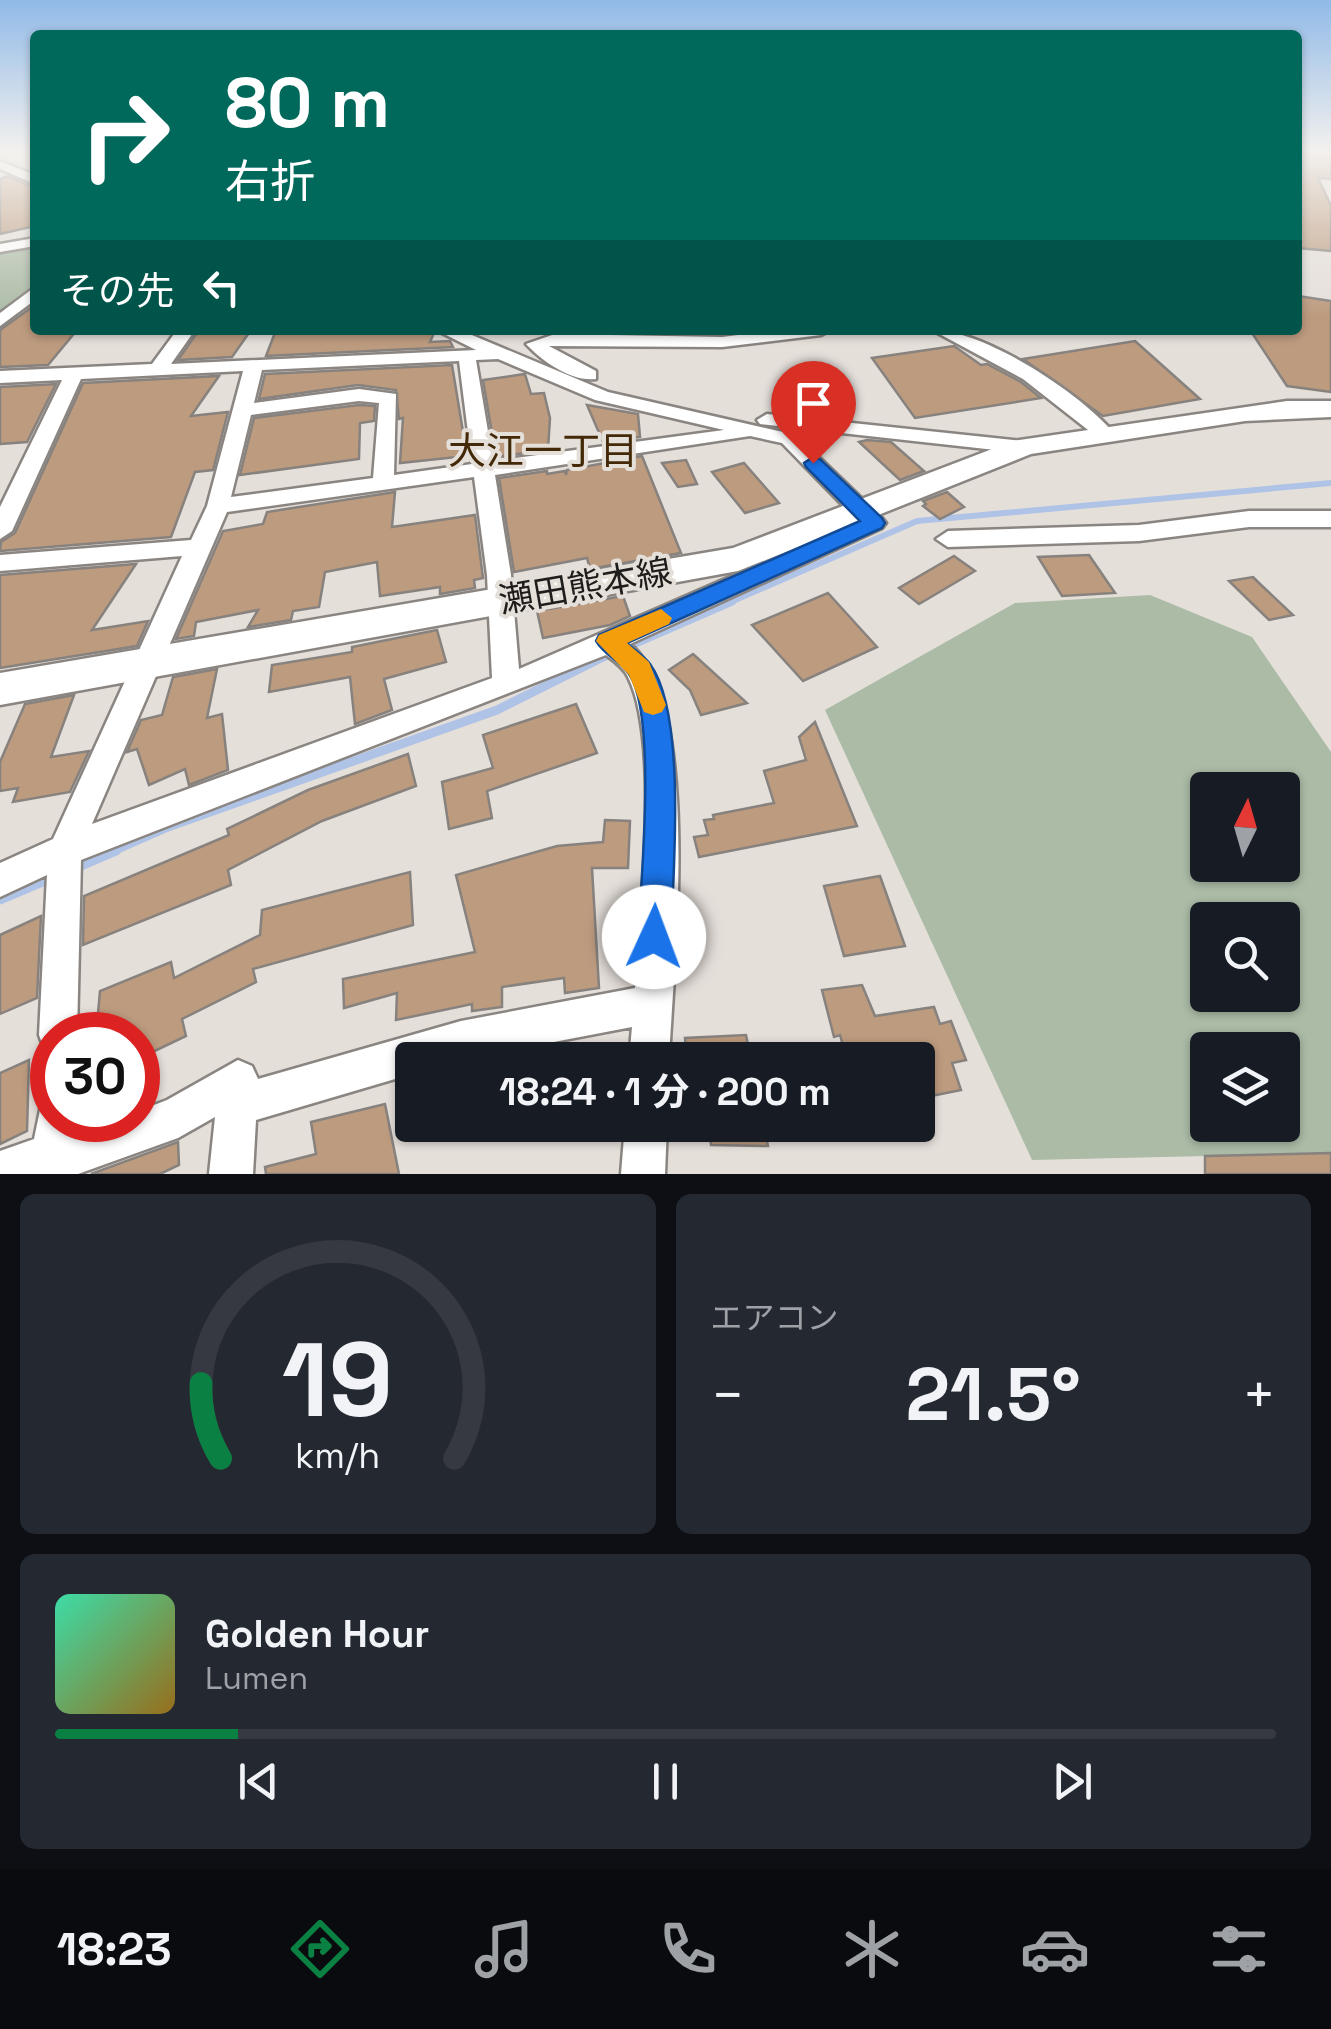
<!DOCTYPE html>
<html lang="ja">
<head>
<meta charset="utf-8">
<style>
  :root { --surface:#171b24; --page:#242831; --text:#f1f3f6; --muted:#9ea1a6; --line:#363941; --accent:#0b8043 }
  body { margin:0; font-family:"Space Grotesk","Noto Sans JP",sans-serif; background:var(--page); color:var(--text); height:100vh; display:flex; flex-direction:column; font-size:38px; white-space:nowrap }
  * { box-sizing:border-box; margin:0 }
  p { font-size:32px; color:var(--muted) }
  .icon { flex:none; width:55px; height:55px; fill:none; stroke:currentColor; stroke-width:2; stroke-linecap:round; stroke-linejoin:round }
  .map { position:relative; height:1174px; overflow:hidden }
  .panel { display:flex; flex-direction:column; gap:20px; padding:20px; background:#0d0f14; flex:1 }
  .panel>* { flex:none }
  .banner { position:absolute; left:30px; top:30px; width:1272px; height:305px; border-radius:10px; box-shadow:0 2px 8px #0004; background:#00695c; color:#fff; overflow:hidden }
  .needle { width:65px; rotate:5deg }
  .fabs { position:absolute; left:1190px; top:772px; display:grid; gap:20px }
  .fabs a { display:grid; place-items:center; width:110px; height:110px; border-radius:10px; background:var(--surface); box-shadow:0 2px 8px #0004; font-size:50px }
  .speed { position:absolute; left:30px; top:1012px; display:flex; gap:20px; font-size:50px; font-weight:700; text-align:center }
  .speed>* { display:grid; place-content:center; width:130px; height:130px; border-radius:50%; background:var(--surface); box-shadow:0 2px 8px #0004; line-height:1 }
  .speed .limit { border:15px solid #d22; background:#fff; color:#111 }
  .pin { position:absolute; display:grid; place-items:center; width:85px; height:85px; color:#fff; margin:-102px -42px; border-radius:50% 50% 50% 0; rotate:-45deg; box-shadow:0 0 10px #0007 }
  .pin .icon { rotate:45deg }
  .me { position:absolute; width:110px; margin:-55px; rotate:2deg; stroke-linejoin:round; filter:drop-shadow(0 0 8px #0008) }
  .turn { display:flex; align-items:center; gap:35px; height:210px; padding:0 30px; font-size:45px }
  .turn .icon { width:130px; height:130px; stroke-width:2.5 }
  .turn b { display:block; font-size:70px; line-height:85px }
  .then { display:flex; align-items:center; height:95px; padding:0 30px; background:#0003; gap:20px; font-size:38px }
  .big { font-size:75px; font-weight:700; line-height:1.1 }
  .panel .tile { flex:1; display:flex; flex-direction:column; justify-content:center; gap:15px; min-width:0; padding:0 35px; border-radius:15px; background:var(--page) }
  .panel .dial { align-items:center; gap:0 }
  .dial svg { height:260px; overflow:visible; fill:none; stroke:var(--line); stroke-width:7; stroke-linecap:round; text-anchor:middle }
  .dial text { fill:var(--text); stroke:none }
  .song { display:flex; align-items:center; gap:30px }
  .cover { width:120px; height:120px; border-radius:15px; background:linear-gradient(135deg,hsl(160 70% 55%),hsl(40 70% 35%)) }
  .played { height:10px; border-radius:5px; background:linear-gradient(90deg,var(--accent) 15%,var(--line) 15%) }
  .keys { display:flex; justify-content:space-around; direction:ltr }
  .heat { display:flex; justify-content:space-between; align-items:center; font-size:55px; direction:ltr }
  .panel .tiles { flex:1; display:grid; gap:20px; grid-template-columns:1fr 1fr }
  .tile:last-child { grid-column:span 2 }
  .trip { position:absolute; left:395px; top:1042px; width:540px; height:100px; border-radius:10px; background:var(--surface); box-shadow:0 2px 8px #0004; font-weight:700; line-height:100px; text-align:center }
  .tab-bar { display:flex; height:160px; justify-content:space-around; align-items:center; background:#090b0e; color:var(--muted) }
  .tab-bar .icon { width:70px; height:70px }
  .tab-bar .on { color:var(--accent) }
  .tab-bar b { font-size:45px; color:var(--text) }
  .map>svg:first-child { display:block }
  .green { fill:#abbba6; fill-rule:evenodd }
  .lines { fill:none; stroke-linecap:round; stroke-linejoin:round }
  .stream-far2 { stroke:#afc3e7; stroke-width:6 }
  .stream-far1 { stroke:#afc3e7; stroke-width:9 }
  .stream { stroke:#afc3e7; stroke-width:11 }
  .building { fill:#bd9b7f; stroke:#87827e; stroke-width:2.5 }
  .minor-casing { stroke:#8a8581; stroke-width:5 }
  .secondary-casing { stroke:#8a8581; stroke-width:5 }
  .minor { fill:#fff; fill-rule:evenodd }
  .secondary { fill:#fff; fill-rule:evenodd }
  .route { fill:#1a73e8; stroke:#114b97; stroke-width:2.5 }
  .slow { fill:#f59e0b }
  .labels { text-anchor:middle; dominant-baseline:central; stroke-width:8; stroke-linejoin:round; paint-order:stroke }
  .street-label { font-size:35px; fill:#1f1d1b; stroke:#e5dfda }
  .neighbourhood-label { font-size:38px; fill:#432907; stroke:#e5dfda }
</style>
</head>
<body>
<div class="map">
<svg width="1331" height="1174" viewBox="0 0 1331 1174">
  <rect width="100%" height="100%" fill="#e5dfda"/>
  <!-- green -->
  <g class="green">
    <path d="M35,242V292L0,318V248Z"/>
    <path d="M1150,595L1252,637L1331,752V1153L1032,1160L825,710L1015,603ZM1208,790H1282V865H1208ZM1208,920H1282V995H1208ZM1208,1050H1282V1125H1208Z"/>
  </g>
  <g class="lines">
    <!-- stream-far2 -->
    <path class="stream-far2" d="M726,604L917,521L1331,483"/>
    <!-- stream-far1 -->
    <path class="stream-far1" d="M111,852L168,827L497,710L603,657L732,601"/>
    <!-- stream -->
    <g class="stream">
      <path d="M74,868L116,850"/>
      <path d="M0,899L52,877"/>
    </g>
  </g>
  <!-- building -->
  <g class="building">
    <path d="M1298,151H1331V179L1318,178L1331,206V251L1298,248Z"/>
    <path d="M7,176L35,188V226L0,234V179Z"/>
    <path d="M1298,296L1331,301V392L1287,386L1250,330H1298Z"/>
    <path d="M35,305V330H77L48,365L0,367V330Z"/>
    <path d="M199,330H251L232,357L178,360Z"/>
    <path d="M276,330L434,333L430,342L450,341L453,347L266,356Z"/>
    <path d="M1135,341L1200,399L1103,416L1023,359Z"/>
    <path d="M954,346L981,365L987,364L1021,382L1041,398L915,418L872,358Z"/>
    <path d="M452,365L467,456L400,463L403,418L399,419L396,390L358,385L259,399L265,374Z"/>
    <path d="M525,374L531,394L544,393L550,418L548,450L496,457L483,380Z"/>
    <path d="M219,376L191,416L228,412L213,470L195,472L171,537L0,551L1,542L15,533L83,383Z"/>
    <path d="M56,384L27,442L0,444V387Z"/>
    <path d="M359,405L375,406L374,421L360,423L359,459L240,475L254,418Z"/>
    <path d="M587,405L638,414L640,437L603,442Z"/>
    <path d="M867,440L891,442L924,471L900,480L859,442Z"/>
    <path d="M642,456L681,553L590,569L587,558L514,572L499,478L547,471V474L565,471L566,475L567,470Z"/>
    <path d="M686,460L697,484L678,487L662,463Z"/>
    <path d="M744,463L779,503L745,513L712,472Z"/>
    <path d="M395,492L392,527L475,515L483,578L474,580L475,588L440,594V587L380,596L377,562L325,572L319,607L293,611L291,620L248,627L258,610L196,622L194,636L176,639L223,531L263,524L267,512Z"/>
    <path d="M947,492L964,507L940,519L923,506L926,504L923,501Z"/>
    <path d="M1089,555L1115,593L1062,596L1038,557Z"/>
    <path d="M954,556L975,571L919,604L899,588Z"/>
    <path d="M136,564L92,630L148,621L137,646L0,668V575Z"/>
    <path d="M1253,577L1259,583L1293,615L1269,620L1229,581Z"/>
    <path d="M828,593L877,647L803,681L752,625Z"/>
    <path d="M623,596L630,616L610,625L543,638L537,611Z"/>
    <path d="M437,630L446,662L384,679L392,710L355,724L350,677L269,692L272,665L352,652V647Z"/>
    <path d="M693,654L747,703L701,715L690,690L669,670Z"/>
    <path d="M217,669L207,718L222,714L228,770L189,785L185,769L149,785L137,749L127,752L141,720L162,715L173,677Z"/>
    <path d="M74,695L51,757L89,751L70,792L13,802L18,788L0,791V762L25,704Z"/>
    <path d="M576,704L597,753L487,791L492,818L449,829L442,782L493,768L483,735Z"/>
    <path d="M815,722L857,826L699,857L694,837L708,835L704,820L714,819L713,815L774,803L764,771L806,760L799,737Z"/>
    <path d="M408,754L416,786L322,821L228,870L231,885L83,945L84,896L229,835L227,829L308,790Z"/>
    <path d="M605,820L630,821L628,868H592L599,988L565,993L564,978L502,987V1007L472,1011V1004L396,1020L397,993L344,1008L343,979L475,952L456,875L557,846L603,842Z"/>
    <path d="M410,872L413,925L253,969L256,982L182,1019L186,1036L138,1059V1035H96L100,991L171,962L174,978L260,935L262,910Z"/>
    <path d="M880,876L905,946L844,956L824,886Z"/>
    <path d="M41,916L37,998L0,1014V935Z"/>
    <path d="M862,985L875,1016L934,1007L940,1024L951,1021L966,1060L952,1063L961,1090L931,1096L925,1077L918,1079V1060H847L840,1035L834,1037L822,990Z"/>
    <path d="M746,1035L751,1060H687L685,1038Z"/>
    <path d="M29,1060L27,1131L0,1144V1073Z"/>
    <path d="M385,1104L399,1174H266L265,1167L316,1154L311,1122Z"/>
    <path d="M709,1125H764L768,1146L711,1145Z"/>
    <path d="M178,1142L179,1165L160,1174H91Z"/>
    <path d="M1331,1153V1174H1205V1156Z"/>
  </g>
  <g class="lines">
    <!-- minor casing -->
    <g class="minor-casing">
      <g id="minor">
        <path d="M0,161L35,175V184L0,169Z"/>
        <path d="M35,238V246L0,252V244Z"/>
        <path d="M35,287V300L0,326V313Z"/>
        <path d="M177,330H195L171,364L476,350L436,330H460L608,392L796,435L882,518L886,523L882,528L630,644C703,704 673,968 669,1060H629L632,1027L459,1060H412V1074L256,1120L253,1174H209L215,1117L178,1138L78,1174H0V1151L34,1139L41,1105L52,1101V1120H77L76,1132L111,1120H138V1111L167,1100L238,1060L252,1066L258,1079L461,1021L635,988C641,915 660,740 628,677C624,668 614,661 606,655L81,860L77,1035H52V1052L44,1049L39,1035L47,875L0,897V863L53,839L182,556L0,571V555L191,540L207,506L243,371L81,379L12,531L0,539V507L62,380L0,383V371L152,364ZM498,359L595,400L724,430L493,461L476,360ZM459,361L472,464L394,475L396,394L359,389L254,403L262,370ZM359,401L379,403L373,478L231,497L251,415ZM750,436L782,443L858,521L519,669L511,575L495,475ZM474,477L487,575L492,678L92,824L227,512Z"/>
        <path d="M778,330H830L821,335L722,347L549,346L596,371V379C571,382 542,361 526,344L555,334L722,337Z"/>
        <path d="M932,330C985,330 1080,393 1114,433L1104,439L1097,437L1023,379Z"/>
        <path d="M767,414L1023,441L1033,447L1023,453L760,424L757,420Z"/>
        <path d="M1249,511H1331V527H1249L1139,541L948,547L936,539L948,531L1139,525Z"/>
        <path d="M625,1125H667L665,1174H621Z"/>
      </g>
    </g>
    <!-- secondary casing -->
    <g class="secondary-casing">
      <path id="secondary" d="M1287,401H1331V417L1245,421L1031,454L738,571L0,705V673L733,548L1013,441Z"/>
    </g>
    <!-- minor -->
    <use href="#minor" class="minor"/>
    <!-- secondary -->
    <use href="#secondary" class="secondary"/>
  </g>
  <!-- sky -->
  <linearGradient id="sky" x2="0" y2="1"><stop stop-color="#91bae8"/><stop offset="0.48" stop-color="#f3f1ee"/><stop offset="1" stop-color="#f3f1ee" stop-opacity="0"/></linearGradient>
  <rect width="1331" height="316" fill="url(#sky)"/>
  <!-- route -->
  <path class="route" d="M813,457L820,459L882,518L885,523L882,528L627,643C634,650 644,656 650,664C687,715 673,872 671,937L666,948L654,953L643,948L638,937C641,884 657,714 629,674C620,661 604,655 596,641L599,635L860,521L806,467L804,463Z"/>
  <!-- slow -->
  <path class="slow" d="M661,609L672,618L669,624L627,643L649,662L666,705L662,712L653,715L644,712L629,675L596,641L599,635Z"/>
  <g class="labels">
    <!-- street labels -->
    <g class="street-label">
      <text transform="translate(585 586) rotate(-10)">瀬田熊本線</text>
    </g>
    <!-- neighbourhood labels -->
    <g class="neighbourhood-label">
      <text x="543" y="451">大江一丁目</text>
    </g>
  </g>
</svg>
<div class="fabs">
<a><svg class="needle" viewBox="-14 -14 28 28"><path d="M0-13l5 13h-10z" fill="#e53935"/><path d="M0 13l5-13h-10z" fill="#9ea1a6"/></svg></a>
<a><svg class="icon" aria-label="search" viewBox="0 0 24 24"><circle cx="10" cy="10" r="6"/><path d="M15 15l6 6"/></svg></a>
<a><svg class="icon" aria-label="layers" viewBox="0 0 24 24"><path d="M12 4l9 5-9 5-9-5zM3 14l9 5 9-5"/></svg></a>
</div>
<div class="speed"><div class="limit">30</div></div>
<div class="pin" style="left:813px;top:463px;background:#d93025"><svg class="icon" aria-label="arrive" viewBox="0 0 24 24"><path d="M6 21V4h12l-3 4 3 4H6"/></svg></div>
<svg class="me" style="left:654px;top:937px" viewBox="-20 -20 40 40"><circle r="19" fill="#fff"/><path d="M0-13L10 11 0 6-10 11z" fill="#1a73e8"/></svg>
<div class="trip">18:24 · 1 分 · 200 m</div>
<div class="banner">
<div class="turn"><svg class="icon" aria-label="right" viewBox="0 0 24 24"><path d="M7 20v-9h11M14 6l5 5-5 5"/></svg><div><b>80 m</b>右折</div></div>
<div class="then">その先<svg class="icon" aria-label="left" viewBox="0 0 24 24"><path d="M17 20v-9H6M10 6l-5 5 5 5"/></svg></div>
</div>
</div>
<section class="panel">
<div class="tiles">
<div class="tile dial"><svg viewBox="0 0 100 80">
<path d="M14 69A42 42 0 1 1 86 69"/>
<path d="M14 69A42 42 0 0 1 8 46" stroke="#0b8043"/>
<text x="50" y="56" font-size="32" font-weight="700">19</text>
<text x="50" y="72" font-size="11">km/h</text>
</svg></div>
<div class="tile"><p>エアコン</p>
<div class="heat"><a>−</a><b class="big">21.5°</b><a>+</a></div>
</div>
<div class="tile">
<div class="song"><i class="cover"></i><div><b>Golden Hour</b><p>Lumen</p></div></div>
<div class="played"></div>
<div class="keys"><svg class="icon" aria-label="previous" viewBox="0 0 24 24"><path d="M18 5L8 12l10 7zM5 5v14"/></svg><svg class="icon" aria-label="pause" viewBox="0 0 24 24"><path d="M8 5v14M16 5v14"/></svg><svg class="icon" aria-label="next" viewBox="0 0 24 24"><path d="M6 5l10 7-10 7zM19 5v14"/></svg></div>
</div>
</div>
</section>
<nav class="tab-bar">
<b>18:23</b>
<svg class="icon on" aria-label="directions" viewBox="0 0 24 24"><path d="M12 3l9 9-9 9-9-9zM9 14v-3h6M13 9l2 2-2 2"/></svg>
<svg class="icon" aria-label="music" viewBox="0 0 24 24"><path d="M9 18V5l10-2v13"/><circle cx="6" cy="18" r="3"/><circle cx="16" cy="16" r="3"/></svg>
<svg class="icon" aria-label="phone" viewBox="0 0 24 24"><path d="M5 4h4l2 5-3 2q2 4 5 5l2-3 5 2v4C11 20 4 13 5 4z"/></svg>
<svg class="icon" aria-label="climate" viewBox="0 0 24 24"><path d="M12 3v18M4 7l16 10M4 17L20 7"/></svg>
<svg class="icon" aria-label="car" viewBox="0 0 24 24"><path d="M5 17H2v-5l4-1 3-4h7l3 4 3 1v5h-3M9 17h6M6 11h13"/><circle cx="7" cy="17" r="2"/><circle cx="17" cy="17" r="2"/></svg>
<svg class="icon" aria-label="filters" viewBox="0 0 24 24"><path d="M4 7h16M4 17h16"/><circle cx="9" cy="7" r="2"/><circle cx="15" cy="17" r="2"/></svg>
</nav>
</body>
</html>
